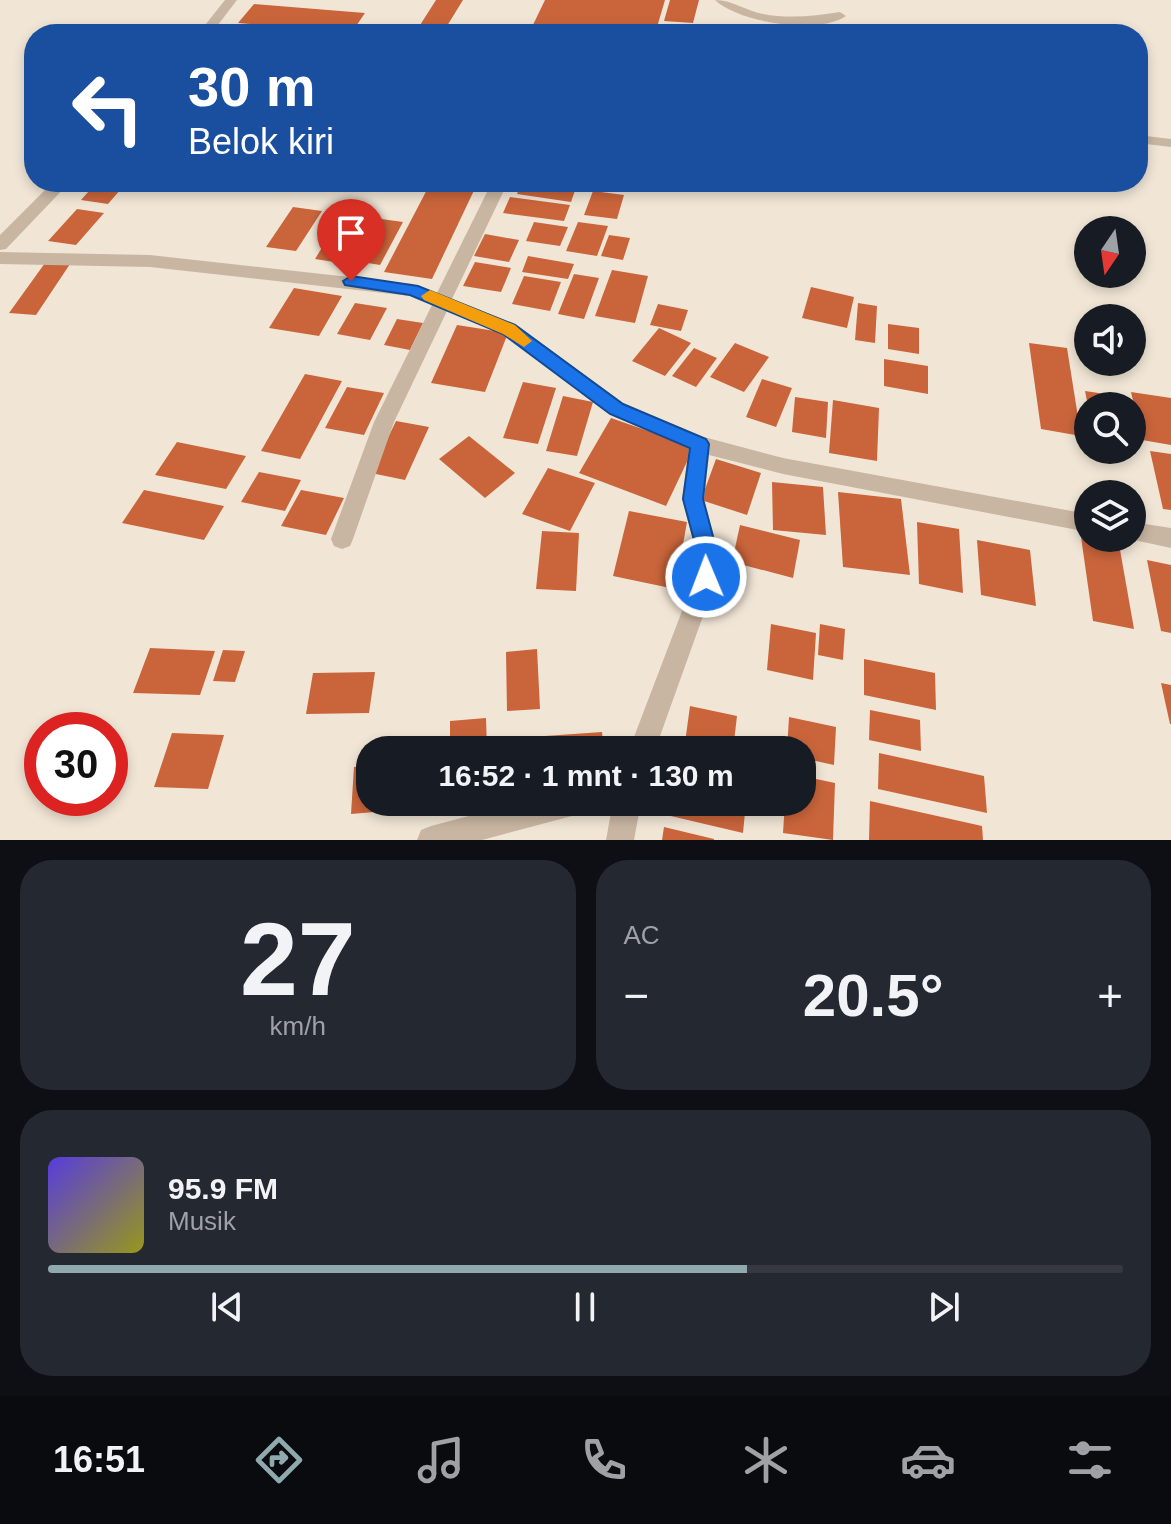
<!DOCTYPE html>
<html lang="id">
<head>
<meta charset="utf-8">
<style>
  :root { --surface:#171b24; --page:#242831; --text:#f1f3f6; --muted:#9ea1a6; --line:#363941; --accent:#90a9ae }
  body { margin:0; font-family:Helvetica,sans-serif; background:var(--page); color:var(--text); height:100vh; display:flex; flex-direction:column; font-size:30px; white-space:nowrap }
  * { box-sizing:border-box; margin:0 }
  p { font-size:26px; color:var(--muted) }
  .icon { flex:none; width:44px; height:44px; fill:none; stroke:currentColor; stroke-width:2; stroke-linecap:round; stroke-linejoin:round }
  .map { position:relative; height:840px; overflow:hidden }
  .drawer { display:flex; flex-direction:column; gap:20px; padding:20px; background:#0d0f14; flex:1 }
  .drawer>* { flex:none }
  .banner { position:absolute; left:24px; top:24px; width:1124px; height:168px; border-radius:32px; box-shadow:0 4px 12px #0003; background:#1a4fa0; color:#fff; overflow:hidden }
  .needle { width:52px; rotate:193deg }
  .fabs { position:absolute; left:1074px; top:216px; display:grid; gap:16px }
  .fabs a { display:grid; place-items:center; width:72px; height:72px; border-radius:50%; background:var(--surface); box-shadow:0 4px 12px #0003; font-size:40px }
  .speed { position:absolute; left:24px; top:712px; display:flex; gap:16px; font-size:40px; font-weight:700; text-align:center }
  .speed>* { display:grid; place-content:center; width:104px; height:104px; border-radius:50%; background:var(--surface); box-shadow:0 4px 12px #0003; line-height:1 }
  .speed .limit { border:12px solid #d22; background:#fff; color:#111 }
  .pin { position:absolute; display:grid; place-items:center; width:68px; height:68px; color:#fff; margin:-82px -34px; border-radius:50% 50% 50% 0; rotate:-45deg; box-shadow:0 0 8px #0007 }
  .pin .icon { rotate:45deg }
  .me { position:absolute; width:88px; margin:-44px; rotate:359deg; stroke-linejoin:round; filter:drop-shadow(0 0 6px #0008) }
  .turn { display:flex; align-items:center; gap:28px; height:168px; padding:0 32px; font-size:36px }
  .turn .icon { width:104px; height:104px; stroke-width:2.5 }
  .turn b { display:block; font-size:56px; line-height:68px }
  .big { font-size:60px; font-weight:700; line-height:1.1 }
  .drawer .card { flex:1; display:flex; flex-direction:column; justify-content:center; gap:12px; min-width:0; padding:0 28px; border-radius:32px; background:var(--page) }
  .drawer .dial { align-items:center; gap:0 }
  .dial b { font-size:104px; line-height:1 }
  .song { display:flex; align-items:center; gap:24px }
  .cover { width:96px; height:96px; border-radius:12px; background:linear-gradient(135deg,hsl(250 70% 55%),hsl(60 70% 35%)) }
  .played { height:8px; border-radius:4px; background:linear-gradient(90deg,var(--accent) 65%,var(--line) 65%) }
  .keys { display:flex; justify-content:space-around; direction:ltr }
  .heat { display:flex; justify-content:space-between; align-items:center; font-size:44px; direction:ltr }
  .drawer .tiles { flex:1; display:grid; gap:20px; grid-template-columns:1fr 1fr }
  .card:last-child { grid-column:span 2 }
  .trip { position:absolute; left:356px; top:736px; width:460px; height:80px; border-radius:32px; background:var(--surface); box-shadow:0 4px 12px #0003; font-weight:700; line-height:80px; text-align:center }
  .tab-bar { display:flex; height:128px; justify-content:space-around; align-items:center; background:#090b0e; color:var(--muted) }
  .tab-bar .icon { width:56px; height:56px }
  .tab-bar .selected { color:var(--accent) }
  .tab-bar b { font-size:36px; color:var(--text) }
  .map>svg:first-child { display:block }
  .building { fill:#ca653b }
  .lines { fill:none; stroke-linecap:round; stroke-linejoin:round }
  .minor { fill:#c9b6a2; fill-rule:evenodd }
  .route { fill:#1a73e8; stroke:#114b97; stroke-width:2 }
  .slow { fill:#f59e0b }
</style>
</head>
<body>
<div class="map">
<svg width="1171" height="840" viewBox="0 0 1171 840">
  <rect width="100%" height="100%" fill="#f1e6d6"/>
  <!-- building -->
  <g class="building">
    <path d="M436,0H463L442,34L415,33Z"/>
    <path d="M545,0H665L655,34H577L531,29Z"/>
    <path d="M670,0H699L693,23L664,21Z"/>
    <path d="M254,4L365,13L352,32L238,23Z"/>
    <path d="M666,24L696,27L694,34H663Z"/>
    <path d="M701,27L751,32V34H699Z"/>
    <path d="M97,182H127L108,204L81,200Z"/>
    <path d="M393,182H426L422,190L391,186Z"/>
    <path d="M431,182H478L432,279L384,272Z"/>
    <path d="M522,182H578L571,202L517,194Z"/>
    <path d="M593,191L624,195L617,219L584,215Z"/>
    <path d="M510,197L570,205L564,221L503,213Z"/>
    <path d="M293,207L322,211L296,251L266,247Z"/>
    <path d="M77,209L104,213L76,245L48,241Z"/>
    <path d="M374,218L403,222L380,265L350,260Z"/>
    <path d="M534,222L568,227L560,246L526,241Z"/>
    <path d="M578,222L608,226L597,256L566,251Z"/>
    <path d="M336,225L361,228L341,263L315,259Z"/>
    <path d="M485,234L519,240L509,262L474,256Z"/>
    <path d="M609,235L630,238L623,260L601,256Z"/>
    <path d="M528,256L574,264L568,279L522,272Z"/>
    <path d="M475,262L511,268L501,292L463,286Z"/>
    <path d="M45,263L70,264L36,315L9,313Z"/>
    <path d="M612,270L648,276L635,323L595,316Z"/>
    <path d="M574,274L599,278L584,319L558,314Z"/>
    <path d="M524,276L561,282L550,311L512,304Z"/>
    <path d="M811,287L854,297L847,328L802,318Z"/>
    <path d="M294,288L342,296L319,336L269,328Z"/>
    <path d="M355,303L387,308L370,340L337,334Z"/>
    <path d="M858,303L877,306L875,343L855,340Z"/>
    <path d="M658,304L688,310L681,331L650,325Z"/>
    <path d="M397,319L423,323L410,350L384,345Z"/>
    <path d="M888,324L919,328V354L888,349Z"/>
    <path d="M457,325L508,333L485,392L431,383Z"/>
    <path d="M659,328L691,343L665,376L632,361Z"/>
    <path d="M735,343L769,357L744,392L710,377Z"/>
    <path d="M1029,343L1067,348L1081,436L1041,429Z"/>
    <path d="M694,348L717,358L696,387L672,376Z"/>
    <path d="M884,359L928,366V394L884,386Z"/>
    <path d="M305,374L342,381L300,459L261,451Z"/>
    <path d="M762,379L792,388L776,427L746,417Z"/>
    <path d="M523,382L556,388L538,444L503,438Z"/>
    <path d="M347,387L384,393L364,435L325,428Z"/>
    <path d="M1085,391L1119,396L1121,406H1088Z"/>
    <path d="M1131,392L1171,398V445L1142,440Z"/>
    <path d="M563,396L593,402L577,456L546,451Z"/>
    <path d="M795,397L828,402L826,438L792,432Z"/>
    <path d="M833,400L879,408L877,461L829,453Z"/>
    <path d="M611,418L694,447L666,506L579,473Z"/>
    <path d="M396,421L429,427L405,480L371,473Z"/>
    <path d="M469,436L515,473L485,498L439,459Z"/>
    <path d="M177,442L246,456L226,489L155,475Z"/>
    <path d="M1150,451L1171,454V510L1163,509Z"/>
    <path d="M716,459L761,473L747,515L701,500Z"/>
    <path d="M548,468L595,483L570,531L522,514Z"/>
    <path d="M259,472L301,480L285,511L241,502Z"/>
    <path d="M772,482L823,487L826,535L773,530Z"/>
    <path d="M144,490L224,506L204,540L122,523Z"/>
    <path d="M301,490L344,498L326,535L281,526Z"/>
    <path d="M838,492L901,499L910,575L843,567Z"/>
    <path d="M629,511L687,522L675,589L613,576Z"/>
    <path d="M917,522L959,529L963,593L919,584Z"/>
    <path d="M740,525L800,540L793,578L732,562Z"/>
    <path d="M542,531L579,533L576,591L536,589Z"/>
    <path d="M1081,537L1119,544L1134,629L1093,621Z"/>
    <path d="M977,540L1030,550L1036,606L981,595Z"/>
    <path d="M1147,560L1171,565V633L1161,631Z"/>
    <path d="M771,624L816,633L813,680L767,670Z"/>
    <path d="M820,624L845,629L843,660L818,655Z"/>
    <path d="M150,648L215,651L200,695L133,693Z"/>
    <path d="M537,649L540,709L507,711L506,652Z"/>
    <path d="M223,650L245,651L235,682L213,681Z"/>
    <path d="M864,659L935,673L936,710L864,695Z"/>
    <path d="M375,672L369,713L306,714L313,673Z"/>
    <path d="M1161,683L1171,685V724H1170Z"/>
    <path d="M690,706L737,716L733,750H684Z"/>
    <path d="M870,710L920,720L921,751L869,740Z"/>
    <path d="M789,717L836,727L834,765L802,758V750H787Z"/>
    <path d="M486,718L487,750H450V721Z"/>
    <path d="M602,732L604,750H546L545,736Z"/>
    <path d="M172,733L224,735L208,789L154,787Z"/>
    <path d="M879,753L984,776L987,813L878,789Z"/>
    <path d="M370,765V802H422V808L351,814L354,767Z"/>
    <path d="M802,776L835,783L833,840L783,833L785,802H802Z"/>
    <path d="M870,801L982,826L983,840H869Z"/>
    <path d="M660,802H746L743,833L658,813Z"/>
    <path d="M664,827L714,839V840H662Z"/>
  </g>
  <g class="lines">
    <!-- minor -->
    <g class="minor">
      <path d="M225,0H237L211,34H198Z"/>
      <path d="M715,0C733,0 746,11 763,14C789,19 815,16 840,12L846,16C819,35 739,23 715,0Z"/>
      <path d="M1138,135L1171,139V147L1138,143Z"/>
      <path d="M53,182H70L6,249L0,250V235Z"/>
      <path d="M492,182H508L452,299L515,324L624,404L704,437L783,458L1088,514V532L783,474L709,455L704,499L719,555L717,577L655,750H629L695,577L697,555L682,499L689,448L610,414L503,334L447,311L394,422L353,539L350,546L342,549L334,546L331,539L374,422L432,305L410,296L150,267L0,264V252L150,255L413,284L437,293Z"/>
      <path d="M1132,522L1171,528V548L1125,538H1132Z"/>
      <path d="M521,802H586L582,812L572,816L482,840H417L421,830L431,826Z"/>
      <path d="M613,802H641L634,840H606Z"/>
    </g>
  </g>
  <!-- route -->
  <path class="route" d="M351,276L418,286L515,325L623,404L706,439L709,444L703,499L718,555L713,584L706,587L698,584L695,577L698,555L683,499L690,448L610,414L503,334L410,295L345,285L343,281Z"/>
  <!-- slow -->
  <path class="slow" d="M430,290L515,325L532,341L524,347L503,334L424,300L421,296Z"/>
</svg>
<div class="fabs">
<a><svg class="needle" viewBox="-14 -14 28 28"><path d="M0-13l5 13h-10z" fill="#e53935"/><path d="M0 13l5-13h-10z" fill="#9ea1a6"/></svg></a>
<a><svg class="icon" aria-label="sound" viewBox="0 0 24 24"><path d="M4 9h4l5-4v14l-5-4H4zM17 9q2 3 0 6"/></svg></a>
<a><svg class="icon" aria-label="search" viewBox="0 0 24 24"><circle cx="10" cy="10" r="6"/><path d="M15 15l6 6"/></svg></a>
<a><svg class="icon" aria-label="layers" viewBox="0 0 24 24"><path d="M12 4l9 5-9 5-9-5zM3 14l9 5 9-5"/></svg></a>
</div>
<div class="speed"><div class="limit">30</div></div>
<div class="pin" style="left:351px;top:281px;background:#d93025"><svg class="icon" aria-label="arrive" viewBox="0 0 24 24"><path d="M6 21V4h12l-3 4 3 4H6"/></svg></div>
<svg class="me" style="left:706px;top:577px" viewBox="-20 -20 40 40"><circle r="17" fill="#1a73e8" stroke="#fff" stroke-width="3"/><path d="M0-11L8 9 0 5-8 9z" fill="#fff"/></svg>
<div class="trip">16:52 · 1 mnt · 130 m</div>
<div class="banner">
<div class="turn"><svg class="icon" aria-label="left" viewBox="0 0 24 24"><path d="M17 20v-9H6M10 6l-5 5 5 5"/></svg><div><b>30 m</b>Belok kiri</div></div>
</div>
</div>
<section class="drawer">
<div class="tiles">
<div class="card dial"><b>27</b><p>km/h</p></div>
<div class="card"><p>AC</p>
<div class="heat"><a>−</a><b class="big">20.5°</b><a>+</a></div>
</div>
<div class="card">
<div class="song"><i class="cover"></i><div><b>95.9 FM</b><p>Musik</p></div></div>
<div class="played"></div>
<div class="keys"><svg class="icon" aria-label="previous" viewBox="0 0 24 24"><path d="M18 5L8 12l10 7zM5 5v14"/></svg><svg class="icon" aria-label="pause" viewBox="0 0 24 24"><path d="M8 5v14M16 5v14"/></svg><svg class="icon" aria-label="next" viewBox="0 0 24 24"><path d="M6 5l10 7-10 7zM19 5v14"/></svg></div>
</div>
</div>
</section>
<nav class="tab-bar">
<b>16:51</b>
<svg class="icon selected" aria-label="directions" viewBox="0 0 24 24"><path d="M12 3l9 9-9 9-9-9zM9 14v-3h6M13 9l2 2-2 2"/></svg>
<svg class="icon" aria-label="music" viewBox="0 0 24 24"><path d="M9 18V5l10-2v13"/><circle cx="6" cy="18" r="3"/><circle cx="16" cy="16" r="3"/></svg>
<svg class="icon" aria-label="phone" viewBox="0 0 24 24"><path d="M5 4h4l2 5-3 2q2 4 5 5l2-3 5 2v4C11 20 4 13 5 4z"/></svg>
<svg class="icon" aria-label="climate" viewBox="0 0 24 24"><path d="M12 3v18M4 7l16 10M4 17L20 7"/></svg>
<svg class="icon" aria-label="car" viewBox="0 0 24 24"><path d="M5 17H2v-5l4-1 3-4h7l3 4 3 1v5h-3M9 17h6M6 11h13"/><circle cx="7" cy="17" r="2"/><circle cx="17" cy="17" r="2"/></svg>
<svg class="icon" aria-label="filters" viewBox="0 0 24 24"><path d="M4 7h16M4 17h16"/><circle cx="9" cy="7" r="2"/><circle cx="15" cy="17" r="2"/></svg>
</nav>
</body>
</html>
